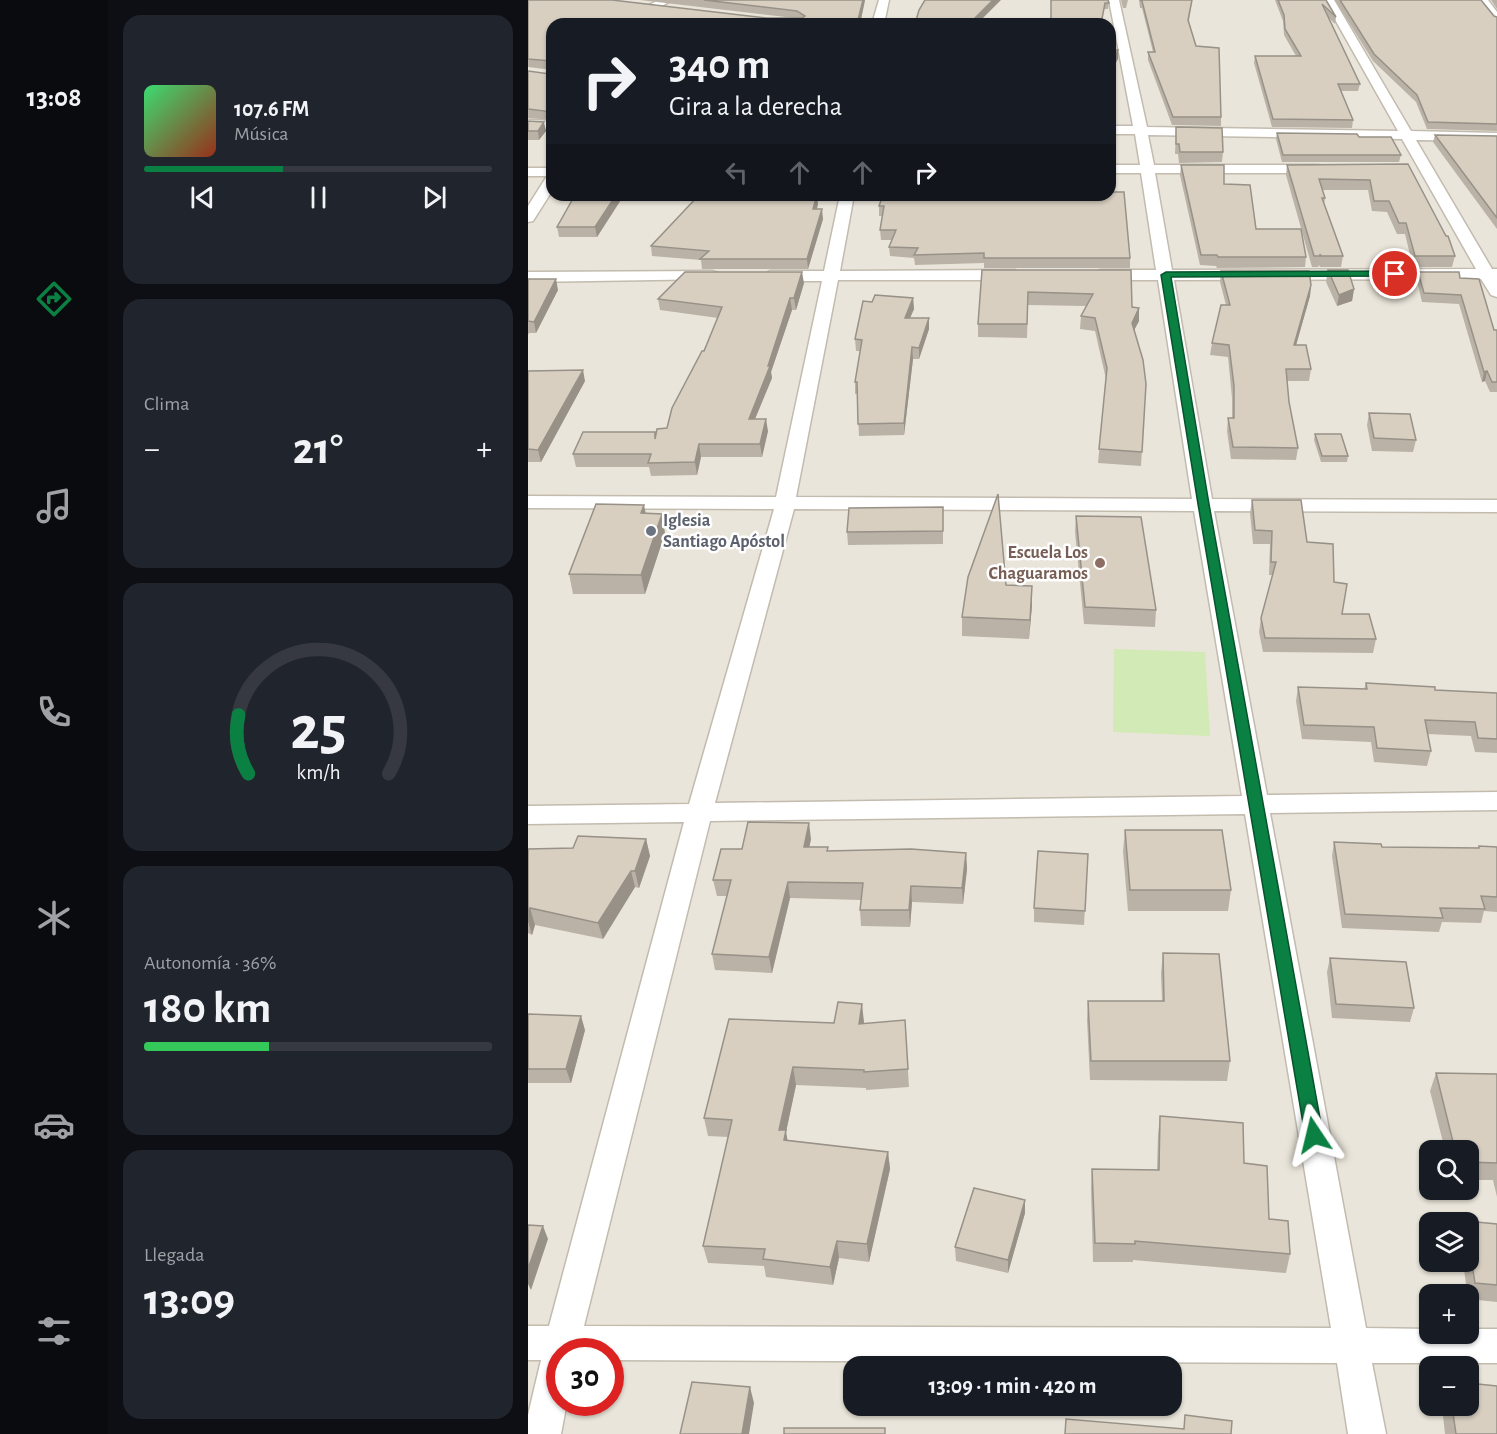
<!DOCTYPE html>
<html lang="es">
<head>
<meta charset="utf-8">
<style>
  :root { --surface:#171b24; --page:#20242c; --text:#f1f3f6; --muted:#9ea1a6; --line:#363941; --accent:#0b8043 }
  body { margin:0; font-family:"Alegreya Sans",sans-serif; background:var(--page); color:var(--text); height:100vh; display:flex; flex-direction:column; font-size:22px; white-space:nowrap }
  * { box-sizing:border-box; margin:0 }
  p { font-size:20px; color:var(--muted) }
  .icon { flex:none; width:33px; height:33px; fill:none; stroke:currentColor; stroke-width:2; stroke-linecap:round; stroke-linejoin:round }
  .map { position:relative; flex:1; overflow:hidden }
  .details { display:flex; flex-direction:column; gap:15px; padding:15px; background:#0d0f14; width:420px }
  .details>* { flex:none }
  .guide { position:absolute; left:18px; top:18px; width:570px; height:183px; border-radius:18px; box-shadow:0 2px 4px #0004; background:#171b24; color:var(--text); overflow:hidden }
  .fabs { position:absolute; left:891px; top:1140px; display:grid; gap:12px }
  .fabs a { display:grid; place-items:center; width:60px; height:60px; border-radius:12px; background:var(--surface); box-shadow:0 2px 4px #0004; font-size:30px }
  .speed { position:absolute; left:18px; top:1338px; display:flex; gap:12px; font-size:30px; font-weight:700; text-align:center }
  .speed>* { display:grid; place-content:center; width:78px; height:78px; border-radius:50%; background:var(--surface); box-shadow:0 2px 4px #0004; line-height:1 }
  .speed .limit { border:9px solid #d22; background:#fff; color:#111 }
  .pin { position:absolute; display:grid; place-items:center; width:51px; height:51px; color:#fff; margin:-26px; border:3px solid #fff; border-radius:50%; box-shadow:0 2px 6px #0007 }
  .me { position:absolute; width:66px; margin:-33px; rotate:350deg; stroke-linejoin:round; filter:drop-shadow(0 0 4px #0008) }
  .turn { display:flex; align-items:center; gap:21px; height:126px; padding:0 24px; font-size:27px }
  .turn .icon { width:78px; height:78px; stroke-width:2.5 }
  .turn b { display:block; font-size:42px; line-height:51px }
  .lanes { display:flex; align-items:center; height:57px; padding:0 24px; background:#0003; justify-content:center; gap:30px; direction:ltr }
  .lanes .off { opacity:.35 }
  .big { font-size:45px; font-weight:600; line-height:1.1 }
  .details .card { flex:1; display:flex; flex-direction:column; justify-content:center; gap:9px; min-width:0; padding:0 21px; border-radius:18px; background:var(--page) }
  .details .dial { align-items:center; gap:0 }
  .dial svg { height:156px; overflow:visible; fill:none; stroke:var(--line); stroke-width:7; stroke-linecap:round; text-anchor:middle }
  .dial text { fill:var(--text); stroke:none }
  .song { display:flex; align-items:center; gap:18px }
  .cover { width:72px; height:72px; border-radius:9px; background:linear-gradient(135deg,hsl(140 70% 55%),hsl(10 70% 35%)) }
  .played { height:6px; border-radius:3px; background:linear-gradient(90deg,var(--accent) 40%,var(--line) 40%) }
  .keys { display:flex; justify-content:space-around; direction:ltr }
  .heat { display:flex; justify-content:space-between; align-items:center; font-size:33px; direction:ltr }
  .charge { height:9px; border-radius:4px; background:linear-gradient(90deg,#34c759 36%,var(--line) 0) }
  .trip { position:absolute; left:315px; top:1356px; width:339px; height:60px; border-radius:18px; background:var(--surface); box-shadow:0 2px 4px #0004; font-weight:600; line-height:60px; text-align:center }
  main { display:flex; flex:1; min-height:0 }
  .tab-bar { display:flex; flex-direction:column; width:108px; justify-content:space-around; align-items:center; background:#090b0e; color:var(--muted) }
  .tab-bar .icon { width:42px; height:42px }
  .tab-bar .active { color:var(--accent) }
  .tab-bar b { font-size:27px; color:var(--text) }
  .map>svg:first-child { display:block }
  .residential { fill:#eae5da; fill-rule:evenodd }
  .green { fill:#d2eab5 }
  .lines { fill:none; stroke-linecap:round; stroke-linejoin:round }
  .minor-casing { stroke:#c2bbae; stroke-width:3 }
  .minor { fill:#fff; fill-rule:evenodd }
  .wall { fill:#bab2a6 }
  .shaded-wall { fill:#979187 }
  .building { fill:#d8cfc1; stroke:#979187; stroke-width:1.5 }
  .route { fill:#0b8043; stroke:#07532c; stroke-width:1.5 }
  .worship-dot { fill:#6b7280; stroke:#fff; stroke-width:2 }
  .education-dot { fill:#8d6e63; stroke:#fff; stroke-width:2 }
  .labels { text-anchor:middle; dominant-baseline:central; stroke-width:5; stroke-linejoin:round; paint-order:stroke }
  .worship-label { font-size:18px; font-weight:bold; fill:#5b616d; stroke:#fff; text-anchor:start }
  .education-label { font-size:18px; font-weight:bold; fill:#785e54; stroke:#fff; text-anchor:end }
</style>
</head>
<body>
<main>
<nav class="tab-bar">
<b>13:08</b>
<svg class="icon active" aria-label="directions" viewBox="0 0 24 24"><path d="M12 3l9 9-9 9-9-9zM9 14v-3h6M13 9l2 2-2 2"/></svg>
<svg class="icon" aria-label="music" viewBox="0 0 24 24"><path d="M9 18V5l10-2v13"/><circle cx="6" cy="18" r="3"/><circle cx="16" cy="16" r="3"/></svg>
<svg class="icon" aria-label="phone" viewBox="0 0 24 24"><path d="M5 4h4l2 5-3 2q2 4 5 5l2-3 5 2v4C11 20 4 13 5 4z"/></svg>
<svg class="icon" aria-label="climate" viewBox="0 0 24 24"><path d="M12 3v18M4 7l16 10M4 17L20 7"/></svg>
<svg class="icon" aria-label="car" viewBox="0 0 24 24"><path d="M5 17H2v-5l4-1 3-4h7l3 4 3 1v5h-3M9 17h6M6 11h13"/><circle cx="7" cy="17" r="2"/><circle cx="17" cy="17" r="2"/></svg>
<svg class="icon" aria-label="filters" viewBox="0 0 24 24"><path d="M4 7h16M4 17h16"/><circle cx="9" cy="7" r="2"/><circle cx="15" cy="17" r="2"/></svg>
</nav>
<section class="details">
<div class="card">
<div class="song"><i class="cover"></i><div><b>107.6 FM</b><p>Música</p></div></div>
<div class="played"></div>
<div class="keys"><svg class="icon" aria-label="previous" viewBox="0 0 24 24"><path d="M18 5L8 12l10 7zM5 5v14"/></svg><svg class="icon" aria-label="pause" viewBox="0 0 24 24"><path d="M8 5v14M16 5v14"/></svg><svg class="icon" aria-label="next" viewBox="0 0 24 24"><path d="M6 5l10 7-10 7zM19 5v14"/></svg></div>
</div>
<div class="card"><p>Clima</p>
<div class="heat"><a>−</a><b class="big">21°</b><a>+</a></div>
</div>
<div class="card dial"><svg viewBox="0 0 100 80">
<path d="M14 69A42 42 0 1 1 86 69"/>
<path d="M14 69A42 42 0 0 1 9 39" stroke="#0b8043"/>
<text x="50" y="56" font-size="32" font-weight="700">25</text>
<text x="50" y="72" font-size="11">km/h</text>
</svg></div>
<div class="card"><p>Autonomía · 36%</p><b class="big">180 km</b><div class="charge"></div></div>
<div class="card"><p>Llegada</p><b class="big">13:09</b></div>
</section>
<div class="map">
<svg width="969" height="1434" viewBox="0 0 969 1434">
  <rect width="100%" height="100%" fill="#f6f3ec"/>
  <!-- residential -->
  <path class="residential" d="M0,0H969V1434H0ZM24,24H582V195H24ZM902,1150H940V1190H902ZM902,1222H940V1262H902ZM902,1294H940V1334H902ZM32,1352H82V1402H32ZM326,1366H644V1406H326ZM902,1366H940V1406H902Z"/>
  <!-- green -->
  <path class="green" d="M586,649L677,652L682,736L585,732Z"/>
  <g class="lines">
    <!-- minor casing -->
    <g class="minor-casing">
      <g id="minor">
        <path d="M131,0H144L129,9H121V5Z"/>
        <path d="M351,0H361L356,24H344Z"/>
        <path d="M581,0H591L619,127L870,131L796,0H806L883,131L969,133V141L888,140L964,269H969V297L963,295L953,279L646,280L684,499L969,500V512L686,511L739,795L969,792V810L742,813L838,1328L902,1329V1334H940V1329H969V1363H844L858,1434H820L809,1363L82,1360V1352H32V1402H39L33,1434H0V1415L13,1360H0V1326H21L156,822L0,824V806L161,804L246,509L0,508V496L248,497L294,281H242L234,276L242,271H296L312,195H326L312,271L487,270L495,275L487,280H310L268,497L664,499L630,280H572L564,275L572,270H628L613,173H582V165H612L607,134H582V126H605ZM620,135L874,139L948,269L644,270L627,173H791L798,169L791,165H626ZM266,509L666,511L714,796L187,803ZM717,814L803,1328L56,1326L182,821Z"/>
        <path d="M949,0H960L969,12V22L965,21Z"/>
        <path d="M0,120L24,121V129L0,128Z"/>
        <path d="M0,168H24V191L5,221L0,222V206L19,176H0Z"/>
        <path d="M184,271L190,273L192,276L190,279L0,282V272Z"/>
      </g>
    </g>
    <!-- minor -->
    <use href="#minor" class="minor"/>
  </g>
  <!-- wall -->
  <g class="wall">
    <path d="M0,0L239,18H266L112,0H337L332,24H24V70L0,67Z"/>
    <path d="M522,0L581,3L580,9H577Z"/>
    <path d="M593,0H600L598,8H595Z"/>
    <path d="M611,0H664L661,21L668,46L693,117V126L644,125L620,60V52H625L614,8H612Z"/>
    <path d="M747,0H798L808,17L807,24L800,17L832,84L830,91H813L825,120L824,128L744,127L726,63L727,56H768L756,35L755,21Z"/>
    <path d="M807,0H953L966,16L969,17V131L899,129L888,102L845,61Z"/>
    <path d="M963,0H969V9Z"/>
    <path d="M0,71L22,74L24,72V120L0,118Z"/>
    <path d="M0,121L18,131L11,140H0Z"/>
    <path d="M648,127L695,152L694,162L651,163L650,154H647Z"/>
    <path d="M749,133L831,137L873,155L871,162H754L748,139Z"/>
    <path d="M907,135L969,136V229L905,142Z"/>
    <path d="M880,164L927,256L924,267H885L877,234H869L859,212L844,211L840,190H794L797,198L796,205L815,256L813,267H792L791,265L790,267H784L758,175L759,165Z"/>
    <path d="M653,165L696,184L728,229L778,257L777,267L689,268L688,266L672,265L652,175Z"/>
    <path d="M47,195H96L69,237H31L29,227Z"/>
    <path d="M355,195L602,258V268H456V263L387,265L386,258L362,256L361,247L364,240H353L352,230L354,216H351V206Z"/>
    <path d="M290,204L289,209L295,219L280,269H174L173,260L124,256L123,246Z"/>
    <path d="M454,270H603L604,307L611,321L606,330L618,384L613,466L570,463L578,379L567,331L552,329L553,316L558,306L500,305L499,338L450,337V324Z"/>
    <path d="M800,270L826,289L824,301L809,306L798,282Z"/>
    <path d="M693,271L783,285L782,296L768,345L783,369L781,381H759L761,402L770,448L768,460L703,459L699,431L700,418H704V398L700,357L682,355L684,343L698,305L692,282Z"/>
    <path d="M890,272L932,278L966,330H969V392H962L957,381L954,382L931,304L894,302L889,281Z"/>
    <path d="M0,279L30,290L8,333H1L0,335Z"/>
    <path d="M276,283L268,310H264L243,372L244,378L227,419L240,431L234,457H173L169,475L123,476L121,467H48L45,454L127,432V436L139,428L176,351L190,318L132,310L130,299Z"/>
    <path d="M385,298L386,309L382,318H401V329L391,359H385L376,435L331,436L329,394H327V382L332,351H328L327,339L344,302Z"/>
    <path d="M0,371L57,381L13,462H0Z"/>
    <path d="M841,413L888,440L885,452L844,451L839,425Z"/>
    <path d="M787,434L820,456L819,462H793L786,440Z"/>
    <path d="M724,500L779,542L806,582L814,614L848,639L845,653L735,652L731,632L733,618L745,575H741L742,544H725L722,513Z"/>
    <path d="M415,507V544L320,545L319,532Z"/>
    <path d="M548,516L628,610L627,627L556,624L547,532Z"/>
    <path d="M137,533L117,594H45L41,574Z"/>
    <path d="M478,585L504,586V605L501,639L434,636V617Z"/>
    <path d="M838,683L907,690L969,693V753L947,752L943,736L899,734L903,751L899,766L846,762L843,742L774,739L768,701L770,687L836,689Z"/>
    <path d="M597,830L703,890L700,911H600L595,851Z"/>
    <path d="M118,839L122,856L111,888L107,887L75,939L7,925L4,935L0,933V849L45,848Z"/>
    <path d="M283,839L281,847L300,851L438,853L439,869L435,904L384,902L382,927L333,926L332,910L333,900L262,898L244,973L187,970L184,954L199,896H189L185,880L214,849Z"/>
    <path d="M806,842L854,847L950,848L951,846L969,847V912L956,911L953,923L914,922L911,932L814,928L804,856Z"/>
    <path d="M560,854L556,925L506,922V908Z"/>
    <path d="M635,953L702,1061L699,1081L562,1080L559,1020L560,1001H634L633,973Z"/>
    <path d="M802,958L886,1008L882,1022L804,1018L799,972Z"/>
    <path d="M0,1014L57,1030L43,1083H0Z"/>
    <path d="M336,1022V1024L378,1038L381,1087L338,1090V1088L268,1085L258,1132L259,1140L360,1152L362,1169L341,1262L311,1258L305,1285L238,1277L236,1266L180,1263L175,1246L200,1137L180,1136L176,1118L306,1023Z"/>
    <path d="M908,1073L969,1074V1197L965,1180H940V1150H917L902,1091Z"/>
    <path d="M632,1116L716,1163L741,1219L762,1254L758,1273L605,1260V1262H565L563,1188L564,1169L629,1170L630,1135Z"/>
    <path d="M497,1200V1213L480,1273L428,1261L427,1247Z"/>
    <path d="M938,1221L969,1224V1302L940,1299L935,1262H940V1222H937Z"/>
    <path d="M914,1406H940L969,1434H917Z"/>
  </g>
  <!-- shaded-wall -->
  <g class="shaded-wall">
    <path d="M335,0H337L332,24H329Z"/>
    <path d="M465,0H473L449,24H441Z"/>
    <path d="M590,50V59L582,73V66Z"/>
    <path d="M16,122L18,131L11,140L10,131Z"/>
    <path d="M88,195H96L69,237L67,227Z"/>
    <path d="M289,195L290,204L286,219L285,209Z"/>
    <path d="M294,209L295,219L280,269L279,259Z"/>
    <path d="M274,272L276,283L268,310L266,298Z"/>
    <path d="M28,279L30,290L8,333L6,322Z"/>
    <path d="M783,285L782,296L765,356L766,345Z"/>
    <path d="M826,289L824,301L809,306L811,295Z"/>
    <path d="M262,298L264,310L243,372L244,378L222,431L221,419Z"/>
    <path d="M385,298L386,309L377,329V318Z"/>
    <path d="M611,308V321L603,336L604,323Z"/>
    <path d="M401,318V329L391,359V348Z"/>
    <path d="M384,347L385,359L376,435V423Z"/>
    <path d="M55,370L57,381L13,462L10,450Z"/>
    <path d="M959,371L957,381L954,382L956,372Z"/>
    <path d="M238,419L240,431L234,457L232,444Z"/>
    <path d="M171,444L173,457L169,475L167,462Z"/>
    <path d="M116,505L120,524L113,513Z"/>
    <path d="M134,514L137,533L117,594L113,575Z"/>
    <path d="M504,586V605L501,639L502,620Z"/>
    <path d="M281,823L283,839L278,863L276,847Z"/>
    <path d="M118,839L122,856L111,888L107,871Z"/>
    <path d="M438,853L439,869L435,904L434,888Z"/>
    <path d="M103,871L107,887L75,939L70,923Z"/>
    <path d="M260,882L262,898L244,973L241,957Z"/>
    <path d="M383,886L384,902L382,927L381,910Z"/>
    <path d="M2,908L7,925L4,935L0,921V914Z"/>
    <path d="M334,1004L336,1022L333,1042L331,1024Z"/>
    <path d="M53,1016L57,1030L43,1083L38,1069Z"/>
    <path d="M265,1067L268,1085L258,1132L261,1148L259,1158L251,1130Z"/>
    <path d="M360,1152L362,1169L341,1262L339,1244Z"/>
    <path d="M497,1200V1213L480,1273V1260Z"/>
    <path d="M15,1226L20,1239L3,1290L0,1284V1269Z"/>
    <path d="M309,1241L311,1258L305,1285L302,1267Z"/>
    <path d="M222,1387L226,1403L221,1434H214Z"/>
  </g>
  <!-- building -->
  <g class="building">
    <path d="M0,0H84L239,18H274L277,16L269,11L176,0H335L329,24H24V63L23,61L0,59Z"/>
    <path d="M397,0H465L441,24H387L391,10Z"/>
    <path d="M523,0H580L581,3H577L573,24H523Z"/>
    <path d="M612,0H664L660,20L668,46L691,48L693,117H645L620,52H627L614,1Z"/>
    <path d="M750,0H798L808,17L794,4L832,84H810L825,120L745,119L727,56H773L757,29L756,15Z"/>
    <path d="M812,0H953L966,16L969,17V124L900,122L889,95L846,54Z"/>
    <path d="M582,50H590L582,66Z"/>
    <path d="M0,71L22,74L24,72V112L0,109Z"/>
    <path d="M0,121L16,122L10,131H0Z"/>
    <path d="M648,127L694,128L695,152H652L651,144H648Z"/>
    <path d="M749,133L829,134L831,137H863L873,155H755Z"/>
    <path d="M907,135L969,136V218Z"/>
    <path d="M880,164L918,236H920L927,256H887L878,223H871L861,201H846L842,180L791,179L797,198H794L815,256H793L792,254V256H786L759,165Z"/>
    <path d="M653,165H696V184L722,185L728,229H773L778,257H690L689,255H673Z"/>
    <path d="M582,192H596L602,258H456V253L386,255L390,248L361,247L368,230H352L356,206H351L355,195H582Z"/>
    <path d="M47,195H88L67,227H29Z"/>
    <path d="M171,195H289L285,209H294L279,259H172L181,251L123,246Z"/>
    <path d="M454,270H603L604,307L611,308L604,323L615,360L618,384L614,452L571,449L579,368L567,318L553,316L565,294L500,292L499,324H450Z"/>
    <path d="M800,270H820L826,289L811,295Z"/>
    <path d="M693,271H781L783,285L766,345H778L783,369H758L761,402L770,448L705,447L700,418H706V386L701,345L684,343L693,305H702Z"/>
    <path d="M157,272H274L266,298H262L240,366H242L221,419H238L232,444H171L167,462L120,463L123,454H45L55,432H127V439L129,429L139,428L144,408L174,351H176L194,307L130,299Z"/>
    <path d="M890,272H931L932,278L951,279L966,330H969V382H964L959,371L956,372L933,295L896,293Z"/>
    <path d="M0,279H28L6,322L0,321Z"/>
    <path d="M347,295L385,298L377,318H401L391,348L384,347L376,423L330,424L329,382H327L334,340L327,339L335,301L344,302Z"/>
    <path d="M55,370L10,450L0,449V371Z"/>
    <path d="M841,413L882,414L888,440L846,438Z"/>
    <path d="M787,434H813L820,456H794Z"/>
    <path d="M470,494L478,585L504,586L502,620L434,617L440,577Z"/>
    <path d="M724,500H773L779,542L805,544L806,582L819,584L814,614H841L848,639L737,638L733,618L748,562H743L744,531L727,530Z"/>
    <path d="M68,504L116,505L113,513L134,514L113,575L41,574Z"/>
    <path d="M415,507V531L319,532L321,508Z"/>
    <path d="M548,516L613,517L628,610L557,607Z"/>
    <path d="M838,683L907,687V690L969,693V739L950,738L947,722L897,720L903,751L849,748L846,727L776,725L770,687L839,689Z"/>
    <path d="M220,822L281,823L276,847H300L299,851L383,849L438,853L434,888L383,886L381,910H332L335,883L260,882L241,957L184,954L203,880H185L193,849H214Z"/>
    <path d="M597,830H694L703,890H602Z"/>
    <path d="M50,836L118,839L107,871H103L70,923L2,908L0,914V849L45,848Z"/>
    <path d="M806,842L853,844L854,847L951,848V846L969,847V897L953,896L957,909L912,908L915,918L817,914Z"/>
    <path d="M510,851L560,854L557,911L506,908Z"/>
    <path d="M635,953L691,954L702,1061H563L560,1001H636Z"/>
    <path d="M802,958L878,962L886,1008L808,1004Z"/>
    <path d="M310,1002L334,1004L331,1024L377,1020L380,1069L336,1072V1070L265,1067L251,1130H258L256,1140L360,1152L339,1244L309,1241L302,1267L235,1259L237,1249L175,1246L204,1120L176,1118L201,1019L306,1023Z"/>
    <path d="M0,1014L53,1016L38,1069H0Z"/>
    <path d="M908,1073L969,1074V1163L940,1162V1150H927Z"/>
    <path d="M632,1116L715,1123L716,1163L739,1166L741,1219L760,1221L762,1254L607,1241V1244L567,1243L564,1169L631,1170Z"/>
    <path d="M446,1188L497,1200L480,1260L427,1247Z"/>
    <path d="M938,1221L969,1224V1285L947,1283L940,1239V1222H938Z"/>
    <path d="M0,1225L15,1226L0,1269Z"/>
    <path d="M164,1382L222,1387L214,1434H152Z"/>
    <path d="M940,1383L969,1386V1434H928L924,1406H940Z"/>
    <path d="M657,1415L704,1421L703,1434H537L538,1419L656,1429Z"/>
    <rect x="256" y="1428" width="101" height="6"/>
  </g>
  <!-- route -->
  <path class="route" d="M867,271L872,274L870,276L643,277L681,504L795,1135L793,1140L786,1142L780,1140L777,1135L670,504L633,275L638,272Z"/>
  <!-- markers -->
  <circle class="worship-dot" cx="123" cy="531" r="6"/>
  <circle class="education-dot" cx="572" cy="563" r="6"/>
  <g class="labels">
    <!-- worship labels -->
    <g class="worship-label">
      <text x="135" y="521">Iglesia<tspan x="135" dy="21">Santiago Apóstol</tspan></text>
    </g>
    <!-- education labels -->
    <g class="education-label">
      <text x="560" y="553">Escuela Los<tspan x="560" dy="21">Chaguaramos</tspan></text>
    </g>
  </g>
</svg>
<div class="fabs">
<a><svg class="icon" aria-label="search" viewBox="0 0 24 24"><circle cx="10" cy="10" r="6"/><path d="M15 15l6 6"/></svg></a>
<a><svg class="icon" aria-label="layers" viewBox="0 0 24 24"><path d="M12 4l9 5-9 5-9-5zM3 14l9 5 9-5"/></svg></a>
<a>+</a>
<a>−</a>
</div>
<div class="speed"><div class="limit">30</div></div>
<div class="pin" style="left:867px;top:274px;background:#d93025"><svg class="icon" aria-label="arrive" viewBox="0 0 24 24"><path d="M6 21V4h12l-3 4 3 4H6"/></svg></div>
<svg class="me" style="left:786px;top:1135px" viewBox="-20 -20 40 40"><path d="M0-17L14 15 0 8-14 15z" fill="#0b8043" stroke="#fff" stroke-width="4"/></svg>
<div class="trip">13:09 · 1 min · 420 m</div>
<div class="guide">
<div class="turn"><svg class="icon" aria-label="right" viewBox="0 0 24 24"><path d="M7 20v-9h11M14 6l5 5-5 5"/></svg><div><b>340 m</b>Gira a la derecha</div></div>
<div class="lanes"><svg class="icon off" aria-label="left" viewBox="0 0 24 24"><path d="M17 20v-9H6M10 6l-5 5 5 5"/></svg><svg class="icon off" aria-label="ahead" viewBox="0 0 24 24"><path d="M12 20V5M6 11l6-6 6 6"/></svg><svg class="icon off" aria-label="ahead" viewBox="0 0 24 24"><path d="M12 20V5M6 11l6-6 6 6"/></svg><svg class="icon" aria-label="right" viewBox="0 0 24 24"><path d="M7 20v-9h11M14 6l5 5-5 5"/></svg></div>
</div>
</div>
</main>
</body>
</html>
